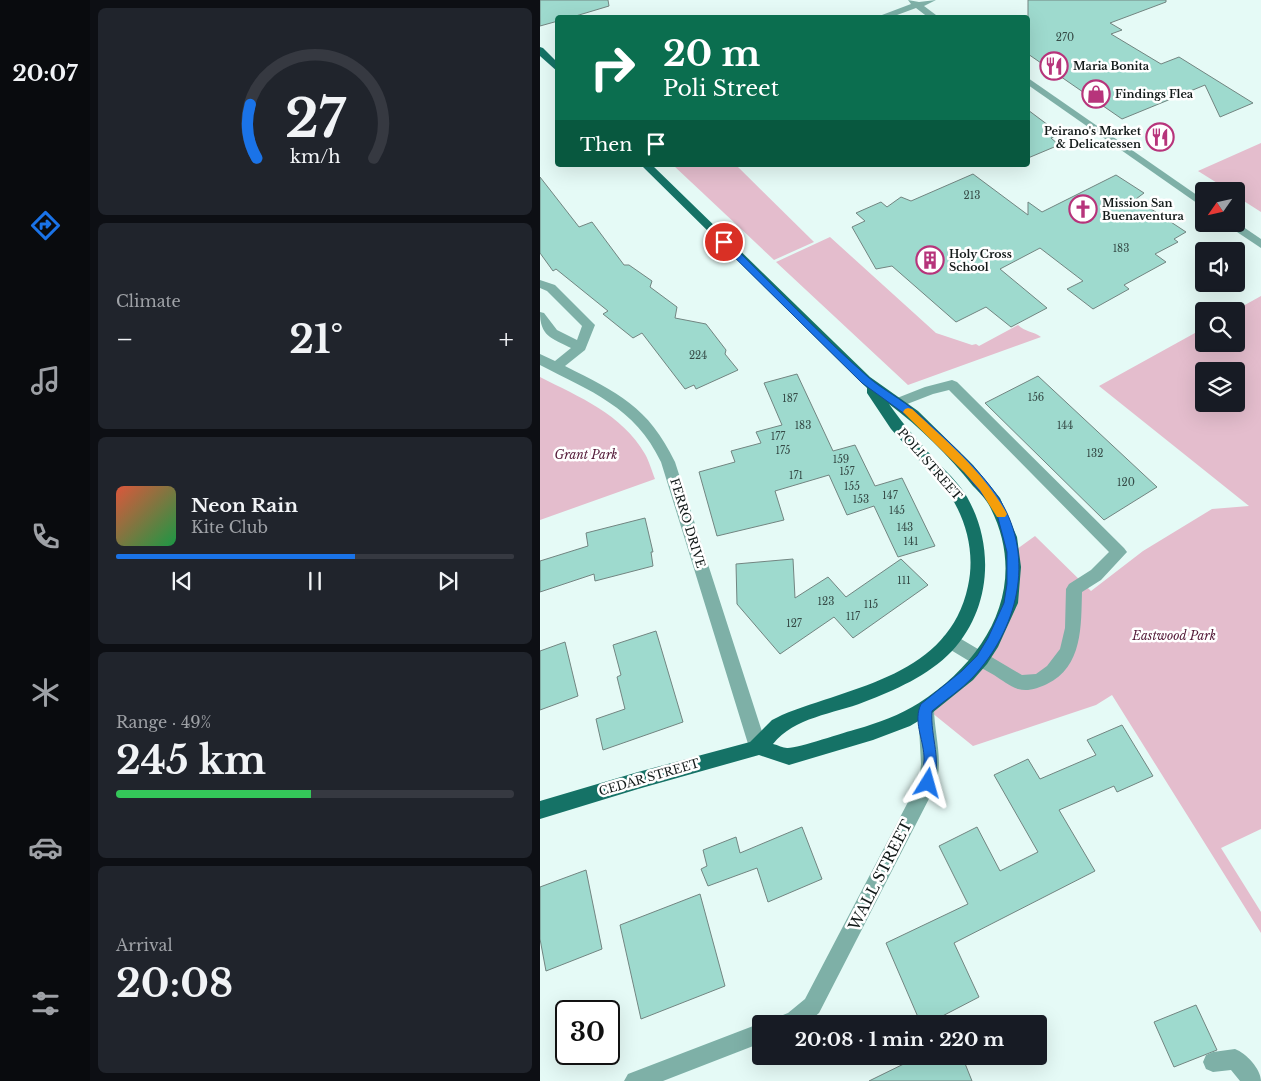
<!DOCTYPE html>
<html lang="en">
<head>
<meta charset="utf-8">
<style>
  :root { --surface:#171b24; --page:#20242c; --text:#f1f3f6; --muted:#9ea1a6; --line:#363941; --accent:#1a73e8 }
  body { margin:0; font-family:"Libre Baskerville",serif; background:var(--page); color:var(--text); height:100vh; display:flex; flex-direction:column; font-size:19px; white-space:nowrap }
  * { box-sizing:border-box; margin:0 }
  p { font-size:16px; color:var(--muted) }
  .icon { flex:none; width:28px; height:28px; fill:none; stroke:currentColor; stroke-width:2; stroke-linecap:round; stroke-linejoin:round }
  .map { position:relative; flex:1; overflow:hidden }
  .sheet { display:flex; flex-direction:column; gap:8px; padding:8px; background:#0d0f14; width:450px }
  .sheet>* { flex:none }
  .banner { position:absolute; left:15px; top:15px; width:475px; height:152px; border-radius:5px; box-shadow:0 5px 20px #0002; background:#0b6e4f; color:#fff; overflow:hidden }
  .needle { width:32px; rotate:236deg }
  .controls { position:absolute; left:655px; top:182px; display:grid; gap:10px }
  .controls a { display:grid; place-items:center; width:50px; height:50px; border-radius:5px; background:var(--surface); box-shadow:0 5px 20px #0002; font-size:25px }
  .speed { position:absolute; left:15px; top:1000px; display:flex; gap:10px; font-size:25px; font-weight:700; text-align:center }
  .speed>* { display:grid; place-content:center; width:65px; height:65px; border-radius:50%; background:var(--surface); box-shadow:0 5px 20px #0002; line-height:1 }
  .speed .limit { border:2px solid #111; border-radius:8px; background:#fff; color:#111 }
  .pin { position:absolute; display:grid; place-items:center; width:42px; height:42px; color:#fff; margin:-21px; border:2px solid #fff; border-radius:50%; box-shadow:0 1px 5px #0007 }
  .me { position:absolute; width:55px; margin:-28px; rotate:8deg; stroke-linejoin:round; filter:drop-shadow(0 0 4px #0008) }
  .turn { display:flex; align-items:center; gap:18px; height:105px; padding:0 25px; font-size:22px }
  .turn .icon { width:65px; height:65px; stroke-width:2.5 }
  .turn b { display:block; font-size:35px; line-height:42px }
  .then { display:flex; align-items:center; height:48px; padding:0 25px; background:#0003; gap:10px; font-size:19px }
  .big { font-size:38px; font-weight:700; line-height:1.1 }
  .sheet .tile { flex:1; display:flex; flex-direction:column; justify-content:center; gap:8px; min-width:0; padding:0 18px; border-radius:8px; background:var(--page) }
  .sheet .dial { align-items:center; gap:0 }
  .dial svg { height:130px; overflow:visible; fill:none; stroke:var(--line); stroke-width:7; stroke-linecap:round; text-anchor:middle }
  .dial text { fill:var(--text); stroke:none }
  .song { display:flex; align-items:center; gap:15px }
  .cover { width:60px; height:60px; border-radius:8px; background:linear-gradient(135deg,hsl(10 70% 55%),hsl(140 70% 35%)) }
  .played { height:5px; border-radius:2px; background:linear-gradient(90deg,var(--accent) 60%,var(--line) 60%) }
  .keys { display:flex; justify-content:space-around; direction:ltr }
  .heat { display:flex; justify-content:space-between; align-items:center; font-size:28px; direction:ltr }
  .charge { height:8px; border-radius:4px; background:linear-gradient(90deg,#34c759 49%,var(--line) 0) }
  .trip { position:absolute; left:212px; top:1015px; width:295px; height:50px; border-radius:5px; background:var(--surface); box-shadow:0 5px 20px #0002; font-weight:700; line-height:50px; text-align:center }
  main { display:flex; flex:1; min-height:0 }
  .tabs { display:flex; flex-direction:column; width:90px; justify-content:space-around; align-items:center; background:#090b0e; color:var(--muted) }
  .tabs .icon { width:35px; height:35px }
  .tabs .current { color:var(--accent) }
  .tabs b { font-size:22px; color:var(--text) }
  .map>svg:first-child { display:block }
  .green { fill:#e4bdcd; fill-rule:evenodd }
  .building { fill:#9edace; stroke:#728581 }
  .lines { fill:none; stroke-linecap:round; stroke-linejoin:round }
  .minor { fill:#7eb0a7; fill-rule:evenodd }
  .major { fill:#157266; fill-rule:evenodd }
  .route { fill:#1a73e8; stroke:#114b97 }
  .slow { fill:#f59e0b }
  .labels { text-anchor:middle; dominant-baseline:central; stroke-width:5; stroke-linejoin:round; paint-order:stroke }
  .number-label { font-size:10px; fill:#364b47 }
  .far-poi-label { font-size:11px; font-weight:bold; fill:#141b1a; stroke:#fff; text-anchor:start }
  .park-label { font-size:12px; font-style:italic; fill:#541a38; stroke:#fff }
  .street-label { font-size:12px; fill:#141b1a; stroke:#fff }
  .near-street-label { font-size:15px; fill:#141b1a; stroke:#fff }
</style>
</head>
<body>
<main>
<nav class="tabs">
<b>20:07</b>
<svg class="icon current" aria-label="directions" viewBox="0 0 24 24"><path d="M12 3l9 9-9 9-9-9zM9 14v-3h6M13 9l2 2-2 2"/></svg>
<svg class="icon" aria-label="music" viewBox="0 0 24 24"><path d="M9 18V5l10-2v13"/><circle cx="6" cy="18" r="3"/><circle cx="16" cy="16" r="3"/></svg>
<svg class="icon" aria-label="phone" viewBox="0 0 24 24"><path d="M5 4h4l2 5-3 2q2 4 5 5l2-3 5 2v4C11 20 4 13 5 4z"/></svg>
<svg class="icon" aria-label="climate" viewBox="0 0 24 24"><path d="M12 3v18M4 7l16 10M4 17L20 7"/></svg>
<svg class="icon" aria-label="car" viewBox="0 0 24 24"><path d="M5 17H2v-5l4-1 3-4h7l3 4 3 1v5h-3M9 17h6M6 11h13"/><circle cx="7" cy="17" r="2"/><circle cx="17" cy="17" r="2"/></svg>
<svg class="icon" aria-label="filters" viewBox="0 0 24 24"><path d="M4 7h16M4 17h16"/><circle cx="9" cy="7" r="2"/><circle cx="15" cy="17" r="2"/></svg>
</nav>
<section class="sheet">
<div class="tile dial"><svg viewBox="0 0 100 80">
<path d="M14 69A42 42 0 1 1 86 69"/>
<path d="M14 69A42 42 0 0 1 10 36" stroke="#1a73e8"/>
<text x="50" y="56" font-size="32" font-weight="700">27</text>
<text x="50" y="72" font-size="11">km/h</text>
</svg></div>
<div class="tile"><p>Climate</p>
<div class="heat"><a>−</a><b class="big">21°</b><a>+</a></div>
</div>
<div class="tile">
<div class="song"><i class="cover"></i><div><b>Neon Rain</b><p>Kite Club</p></div></div>
<div class="played"></div>
<div class="keys"><svg class="icon" aria-label="previous" viewBox="0 0 24 24"><path d="M18 5L8 12l10 7zM5 5v14"/></svg><svg class="icon" aria-label="pause" viewBox="0 0 24 24"><path d="M8 5v14M16 5v14"/></svg><svg class="icon" aria-label="next" viewBox="0 0 24 24"><path d="M6 5l10 7-10 7zM19 5v14"/></svg></div>
</div>
<div class="tile"><p>Range · 49%</p><b class="big">245 km</b><div class="charge"></div></div>
<div class="tile"><p>Arrival</p><b class="big">20:08</b></div>
</section>
<div class="map">
<svg width="721" height="1081" viewBox="0 0 721 1081">
  <rect width="100%" height="100%" fill="#e5faf6"/>
  <!-- green -->
  <g class="green">
    <path d="M721,143V212L696,196V191H690L658,171Z"/>
    <path d="M133,165H196L274,242L234,260Z"/>
    <path d="M290,237L396,333L432,345L436,344L439,346L478,325C485,332 493,331 501,337L368,385L236,262Z"/>
    <path d="M721,296V829L681,848L721,912V933L572,695L556,705L433,746L386,708L452,642L473,552L495,536L551,591L603,551L672,509L709,506L559,386L664,328V344H696V311H694ZM664,371H696V404H664Z"/>
    <path d="M0,377C39,397 82,414 105,454C109,461 112,471 115,479L0,520Z"/>
  </g>
  <!-- building -->
  <g class="building">
    <path d="M0,0H68L69,6L29,18H18V21L0,26Z"/>
    <path d="M488,0H626V2L570,23L582,30L571,34L621,64L639,57L713,103L680,117L665,85L582,119L488,54Z"/>
    <path d="M488,110L520,134L511,138L519,145L488,158Z"/>
    <path d="M433,174L488,215V202L502,212L576,175L604,193L596,199L646,232L634,239L638,242L615,254L626,262L584,285L589,289L553,309L527,289L543,281L500,248L460,269L507,308L471,327L446,307L416,322L352,266L336,269L312,227L325,221L316,213L341,202L347,207L361,197L371,201Z"/>
    <path d="M0,177L39,227L52,222L84,265H89L112,281L110,287L137,307L135,318L166,324L186,350L185,354L198,370L156,389L154,385L145,389L102,333L93,338L63,314L68,311L16,269L13,271L0,253Z"/>
    <path d="M257,374L293,451L315,445L335,486L362,478L395,546L358,557L334,506L307,515L289,475L235,491L244,520L177,536L159,472L195,462L191,451L221,443L216,432L242,425L224,383Z"/>
    <path d="M498,376L617,487L564,520L445,403Z"/>
    <path d="M105,518L113,552H111L113,566L55,581L54,574L0,592V561L48,546L46,533Z"/>
    <path d="M253,559L255,598L288,577L306,597L361,559L388,585L313,638L294,617L240,654L197,604L196,564Z"/>
    <path d="M116,631L143,722L63,750L56,719L85,709L77,677L81,675L73,645Z"/>
    <path d="M25,642L38,696L0,710V651Z"/>
    <path d="M582,725L613,776L577,792L574,786L519,810L555,871L414,943L439,997L387,1024H381L346,943L428,904L399,846L437,827L460,871L498,852L454,775L488,759L500,779L556,755L547,740Z"/>
    <path d="M262,827L282,879L228,902L217,868L168,886L161,869L167,866L163,850L196,837L200,853Z"/>
    <path d="M46,870L62,949L6,971L0,939V887Z"/>
    <path d="M160,894L185,986L101,1019L80,925Z"/>
    <path d="M656,1005L677,1050L634,1067L614,1022Z"/>
    <path d="M380,1056H422L432,1081H329Z"/>
  </g>
  <g class="lines">
    <!-- minor -->
    <g class="minor">
      <path d="M368,0L379,2L396,0L384,6L400,18H389L376,8L349,18H334L371,4Z"/>
      <path d="M488,78L664,200V208L488,85Z"/>
      <path d="M696,222L721,239V248L685,224Z"/>
      <path d="M0,280L15,285L55,325L45,350L25,366C78,393 108,406 135,462L227,747L224,753L218,755L212,753L209,747L121,462C95,407 50,391 0,365V354L15,361L31,348C11,338 0,336 0,312L4,313L17,330L37,340L42,326L7,291L0,288Z"/>
      <path d="M412,380L417,382L584,548L587,552L561,580L542,592C541,625 543,667 507,684C498,688 488,692 478,689C469,686 462,680 454,675C437,666 421,656 404,646L402,641L404,636L410,634L416,636L482,675L496,674L507,666L520,649L525,628L526,589L529,584L551,570L569,552L409,390L393,394L357,408L352,406L350,403L352,400L385,387Z"/>
      <path d="M386,700L392,703L394,708C394,734 405,764 394,789L279,1013L266,1024H235L238,1017L248,1013L265,999L379,781L381,764L378,708L380,703Z"/>
      <path d="M221,1023L223,1024H221V1043L123,1081H84L88,1074Z"/>
      <path d="M695,1049C706,1053 721,1069 721,1081H700L691,1070L673,1072L666,1069L663,1062L666,1055L673,1052Z"/>
    </g>
    <!-- major -->
    <g class="major">
      <path d="M0,47L3,48L18,63V72L0,56Z"/>
      <path d="M101,165H112L330,377L378,411L433,465L460,498L477,537L481,567L478,603L458,647L447,664L433,680L392,713L370,726L333,740L249,765L219,755L98,789L0,819V801L98,772L210,742L232,720L242,715C313,686 409,676 428,586C435,554 427,522 410,495L351,429L327,393V388ZM349,404C380,427 409,456 433,486C439,492 446,499 450,507C490,585 448,659 379,703C360,715 338,723 317,729C305,732 256,749 247,748C243,748 238,745 233,744C254,717 294,714 324,702C355,690 388,676 412,651C451,609 455,546 427,497C420,485 410,475 400,465C382,445 364,426 349,404Z"/>
    </g>
  </g>
  <!-- route -->
  <path class="route" d="M184,239L187,240C233,285 280,335 328,377C343,390 362,399 377,413C403,436 442,471 460,500C496,559 477,630 433,677C421,690 405,700 392,711C390,737 403,762 392,788L388,790L383,788C379,778 385,766 384,756C383,738 373,721 381,704L422,671L437,656L448,638L464,603L467,584V552L458,518L451,505L424,472L369,417L322,383L181,244L180,242Z"/>
  <!-- slow -->
  <path class="slow" d="M368,408L372,409C406,441 444,472 467,514L465,517H457L440,490L424,472L365,414L363,412L365,409Z"/>
  <!-- icons -->
  <defs>
    <g id="restaurant-ring" transform="scale(1.4375)"><circle r="9.5" fill="#fff" stroke="#b7347b" stroke-width="1.5"/><path d="M-5-6h1v4h1v-4h1v4h1v-4h1v5L-1.5 .5V6h-2V.5L-5-1ZM5-6V6H3V1.5H1.5Q1.5-4 5-6Z" fill="#b7347b"/></g>
    <g id="shop-ring" transform="scale(1.4375)"><circle r="9.5" fill="#fff" stroke="#b7347b" stroke-width="1.5"/><path d="M-5-2.5h2.3a2.7 3.5 0 0 1 5.4 0H5L5.5 6h-11ZM-1.5-2.5h3a1.5 2.3 0 0 0-3 0Z" fill="#b7347b"/></g>
    <g id="church-ring" transform="scale(1.4375)"><circle r="9.5" fill="#fff" stroke="#b7347b" stroke-width="1.5"/><path d="M-1.2-6h2.4v3.5h3.3v2.4h-3.3V6h-2.4V-.1h-3.3v-2.4h3.3Z" fill="#b7347b"/></g>
    <g id="building-ring" transform="scale(1.4375)"><circle r="9.5" fill="#fff" stroke="#b7347b" stroke-width="1.5"/><path d="M-4-6H4V6H1V3H-1V6H-4ZM-2.5-4.3h1.7v1.8h-1.7ZM.8-4.3h1.7v1.8H.8ZM-2.5-1h1.7V.8h-1.7ZM.8-1h1.7V.8H.8Z" fill="#b7347b"/></g>
  </defs>
  <g fill-rule="evenodd">
    <use href="#restaurant-ring" x="514" y="66"/>
    <use href="#shop-ring" x="556" y="94"/>
    <use href="#restaurant-ring" x="620" y="137"/>
    <use href="#church-ring" x="543" y="209"/>
    <use href="#building-ring" x="390" y="260"/>
  </g>
  <g class="labels">
    <!-- number labels -->
    <g class="number-label">
      <text x="525" y="37">270</text>
      <text x="432" y="195">213</text>
      <text x="581" y="248">183</text>
      <text x="158" y="355">224</text>
      <text x="496" y="397">156</text>
      <text x="250" y="398">187</text>
      <text x="263" y="425">183</text>
      <text x="525" y="425">144</text>
      <text x="238" y="436">177</text>
      <text x="243" y="450">175</text>
      <text x="555" y="453">132</text>
      <text x="301" y="459">159</text>
      <text x="307" y="471">157</text>
      <text x="256" y="475">171</text>
      <text x="586" y="482">120</text>
      <text x="312" y="486">155</text>
      <text x="350" y="495">147</text>
      <text x="321" y="499">153</text>
      <text x="357" y="510">145</text>
      <text x="365" y="527">143</text>
      <text x="371" y="541">141</text>
      <text x="364" y="580">111</text>
      <text x="286" y="601">123</text>
      <text x="331" y="604">115</text>
      <text x="313" y="616">117</text>
      <text x="254" y="623">127</text>
    </g>
    <!-- far-poi labels -->
    <g class="far-poi-label">
      <text x="533" y="66">Maria Bonita</text>
      <text x="575" y="94">Findings Flea</text>
      <text x="601" y="131" text-anchor="end">Peirano's Market<tspan x="601" dy="13">&amp; Delicatessen</tspan></text>
      <text x="562" y="203">Mission San<tspan x="562" dy="13">Buenaventura</tspan></text>
      <text x="409" y="254">Holy Cross<tspan x="409" dy="13">School</tspan></text>
    </g>
    <!-- park labels -->
    <g class="park-label">
      <text x="46" y="454">Grant Park</text>
      <text x="634" y="635">Eastwood Park</text>
    </g>
    <!-- street labels -->
    <g class="street-label">
      <text transform="translate(390 464) rotate(49)">POLI STREET</text>
      <text transform="translate(148 523) rotate(73)">FERRO DRIVE</text>
      <text transform="translate(109 777) rotate(-16)">CEDAR STREET</text>
    </g>
    <!-- near-street labels -->
    <g class="near-street-label">
      <text transform="translate(340 875) rotate(-63)">WALL STREET</text>
    </g>
  </g>
</svg>
<div class="controls">
<a><svg class="needle" viewBox="-14 -14 28 28"><path d="M0-13l5 13h-10z" fill="#e53935"/><path d="M0 13l5-13h-10z" fill="#9ea1a6"/></svg></a>
<a><svg class="icon" aria-label="sound" viewBox="0 0 24 24"><path d="M4 9h4l5-4v14l-5-4H4zM17 9q2 3 0 6"/></svg></a>
<a><svg class="icon" aria-label="search" viewBox="0 0 24 24"><circle cx="10" cy="10" r="6"/><path d="M15 15l6 6"/></svg></a>
<a><svg class="icon" aria-label="layers" viewBox="0 0 24 24"><path d="M12 4l9 5-9 5-9-5zM3 14l9 5 9-5"/></svg></a>
</div>
<div class="speed"><div class="limit">30</div></div>
<div class="pin" style="left:184px;top:242px;background:#d93025"><svg class="icon" aria-label="arrive" viewBox="0 0 24 24"><path d="M6 21V4h12l-3 4 3 4H6"/></svg></div>
<svg class="me" style="left:388px;top:783px" viewBox="-20 -20 40 40"><path d="M0-17L14 15 0 8-14 15z" fill="#1a73e8" stroke="#fff" stroke-width="4"/></svg>
<div class="trip">20:08 · 1 min · 220 m</div>
<div class="banner">
<div class="turn"><svg class="icon" aria-label="right" viewBox="0 0 24 24"><path d="M7 20v-9h11M14 6l5 5-5 5"/></svg><div><b>20 m</b>Poli Street</div></div>
<div class="then">Then<svg class="icon" aria-label="arrive" viewBox="0 0 24 24"><path d="M6 21V4h12l-3 4 3 4H6"/></svg></div>
</div>
</div>
</main>
</body>
</html>
